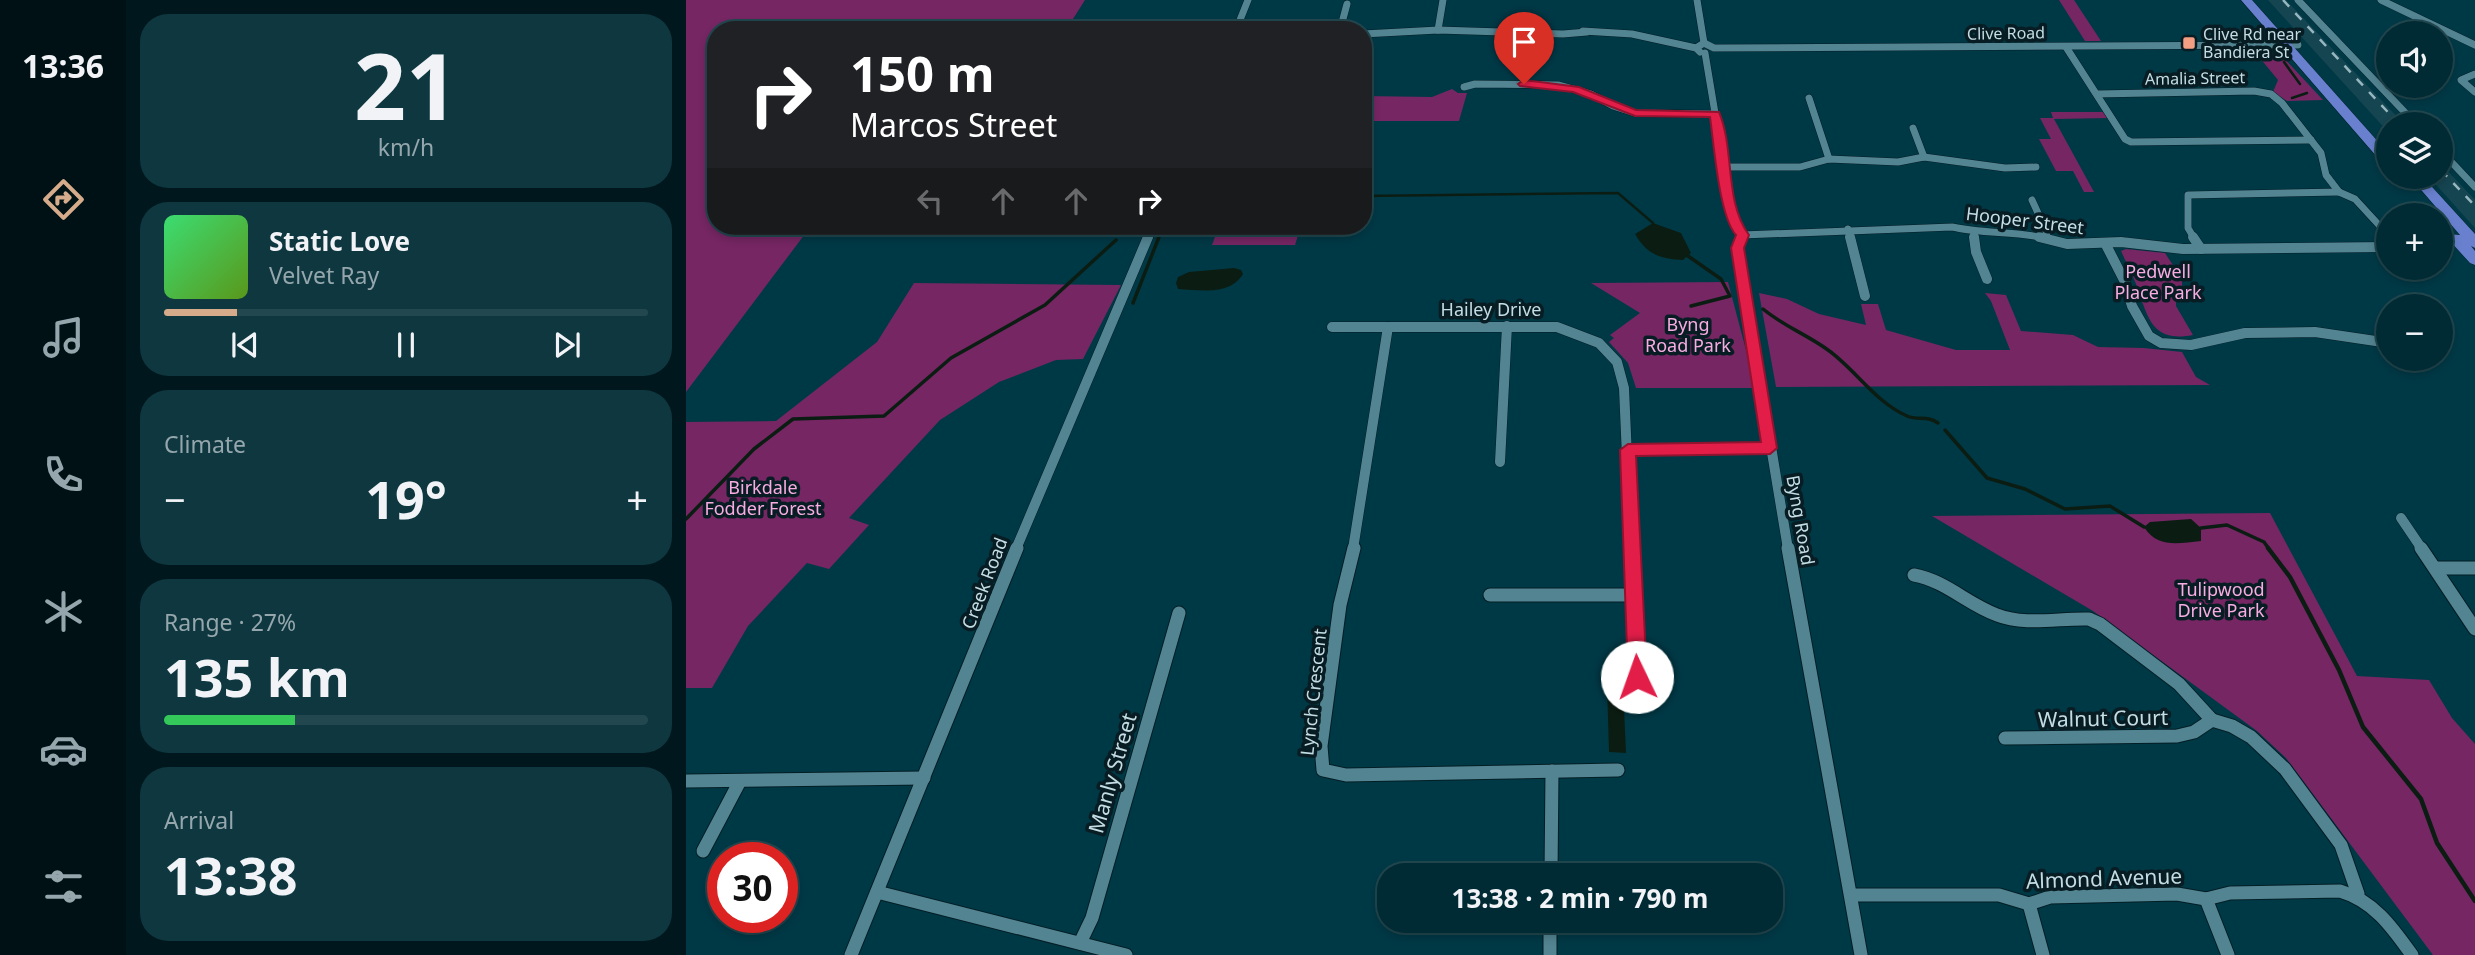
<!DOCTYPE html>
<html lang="en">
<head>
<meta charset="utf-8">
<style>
  :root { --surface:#002b34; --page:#0e3740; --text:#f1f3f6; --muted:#95a7ac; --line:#22474f; --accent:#d6ab8b }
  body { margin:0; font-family:"Noto Sans",sans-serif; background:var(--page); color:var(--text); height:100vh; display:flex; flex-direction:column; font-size:26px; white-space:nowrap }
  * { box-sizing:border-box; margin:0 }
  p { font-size:23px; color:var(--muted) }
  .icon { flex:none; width:38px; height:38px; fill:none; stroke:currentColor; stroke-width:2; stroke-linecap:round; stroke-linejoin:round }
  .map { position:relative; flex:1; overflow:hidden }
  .details { display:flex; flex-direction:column; gap:14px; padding:14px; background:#00181d; width:560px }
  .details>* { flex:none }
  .hud { position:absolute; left:21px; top:21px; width:665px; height:214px; border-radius:28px; box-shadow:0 4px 10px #0003,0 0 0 2px var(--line); background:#202124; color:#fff; overflow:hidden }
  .controls { position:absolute; left:1690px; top:21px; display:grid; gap:14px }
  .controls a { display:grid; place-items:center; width:77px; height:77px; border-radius:50%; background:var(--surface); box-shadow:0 4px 10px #0003,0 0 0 2px var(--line); font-size:35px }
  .speed { position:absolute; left:21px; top:842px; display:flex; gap:14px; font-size:35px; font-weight:700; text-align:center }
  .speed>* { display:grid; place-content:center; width:91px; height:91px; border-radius:50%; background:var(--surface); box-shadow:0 4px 10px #0003,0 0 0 2px var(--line); line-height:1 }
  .speed .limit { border:10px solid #d22; background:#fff; color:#111 }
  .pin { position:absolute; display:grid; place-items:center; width:60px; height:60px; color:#fff; margin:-72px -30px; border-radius:50% 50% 50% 0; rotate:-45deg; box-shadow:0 0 7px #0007 }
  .pin .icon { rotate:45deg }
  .me { position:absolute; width:77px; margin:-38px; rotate:357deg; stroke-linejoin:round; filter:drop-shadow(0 0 5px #0008) }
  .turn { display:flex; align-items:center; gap:24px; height:147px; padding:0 28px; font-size:32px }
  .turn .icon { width:91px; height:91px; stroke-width:2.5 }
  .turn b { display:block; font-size:49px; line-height:60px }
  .lanes { display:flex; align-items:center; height:66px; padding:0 28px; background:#0003; justify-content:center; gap:35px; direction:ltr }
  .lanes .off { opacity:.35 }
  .big { font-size:52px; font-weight:700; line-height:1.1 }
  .details .widget { flex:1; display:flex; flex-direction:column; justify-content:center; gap:10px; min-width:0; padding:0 24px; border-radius:28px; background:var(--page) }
  .details .dial { align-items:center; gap:0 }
  .dial b { font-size:91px; line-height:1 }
  .song { display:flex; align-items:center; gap:21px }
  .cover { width:84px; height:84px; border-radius:10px; background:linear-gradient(135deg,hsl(140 70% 55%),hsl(90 70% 35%)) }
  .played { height:7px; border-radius:4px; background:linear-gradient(90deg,var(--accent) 15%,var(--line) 15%) }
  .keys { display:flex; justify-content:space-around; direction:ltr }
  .heat { display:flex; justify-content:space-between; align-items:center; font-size:38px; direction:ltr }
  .charge { height:10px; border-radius:5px; background:linear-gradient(90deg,#34c759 27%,var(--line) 0) }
  .trip { position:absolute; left:691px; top:863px; width:406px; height:70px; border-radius:28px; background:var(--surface); box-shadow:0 4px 10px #0003,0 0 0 2px var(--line); font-weight:700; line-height:70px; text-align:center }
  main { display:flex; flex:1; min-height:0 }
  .tabs { display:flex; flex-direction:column; width:126px; justify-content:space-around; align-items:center; background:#001115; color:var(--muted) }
  .tabs .icon { width:49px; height:49px }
  .tabs .on { color:var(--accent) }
  .tabs b { font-size:32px; color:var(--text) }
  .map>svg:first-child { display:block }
  .built { fill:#154551 }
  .green { fill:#752663 }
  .water { fill:#0b1d13 }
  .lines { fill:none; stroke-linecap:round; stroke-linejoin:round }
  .stream-far2 { stroke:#0b1d13; stroke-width:2.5 }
  .stream-far1 { stroke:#0b1d13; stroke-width:3.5 }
  .stream { stroke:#0b1d13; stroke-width:4.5 }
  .street-far2-casing { stroke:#031e25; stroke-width:8 }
  .street-far1-casing { stroke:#031e25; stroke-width:11 }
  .street-casing { stroke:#031e25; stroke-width:15 }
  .primary-casing { stroke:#031e25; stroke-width:1 }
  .street-far2 { stroke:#538492; stroke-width:7 }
  .street-far1 { stroke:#538492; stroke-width:10 }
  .street { stroke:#538492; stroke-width:13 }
  .primary { fill:#6980cf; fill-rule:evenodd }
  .rail { stroke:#97b7c0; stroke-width:2.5; stroke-dasharray:9 9; stroke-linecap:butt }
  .route { fill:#e11d48; stroke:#92132f; stroke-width:2 }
  .poi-dot { fill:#f39f84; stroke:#081d23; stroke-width:2.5 }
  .labels { text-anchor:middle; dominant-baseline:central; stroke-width:7; stroke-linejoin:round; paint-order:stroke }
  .far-street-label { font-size:16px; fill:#c4dde5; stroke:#081d23 }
  .far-poi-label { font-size:16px; fill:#c4dde5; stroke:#081d23; text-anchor:start }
  .street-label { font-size:18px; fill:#c4dde5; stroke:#081d23 }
  .park-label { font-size:18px; fill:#f8ace2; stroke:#081d23 }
  .near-street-label { font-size:21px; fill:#c4dde5; stroke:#081d23 }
</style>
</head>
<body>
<main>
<nav class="tabs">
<b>13:36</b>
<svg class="icon on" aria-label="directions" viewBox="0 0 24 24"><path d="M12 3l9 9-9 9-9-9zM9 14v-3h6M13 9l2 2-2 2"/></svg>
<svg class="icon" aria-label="music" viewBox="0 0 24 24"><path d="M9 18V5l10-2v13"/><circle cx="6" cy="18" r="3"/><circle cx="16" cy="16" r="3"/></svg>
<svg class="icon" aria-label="phone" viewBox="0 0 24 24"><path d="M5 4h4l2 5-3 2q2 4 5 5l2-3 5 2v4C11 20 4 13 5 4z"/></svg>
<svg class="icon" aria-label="climate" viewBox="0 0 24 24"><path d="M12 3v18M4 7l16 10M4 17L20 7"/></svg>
<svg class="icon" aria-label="car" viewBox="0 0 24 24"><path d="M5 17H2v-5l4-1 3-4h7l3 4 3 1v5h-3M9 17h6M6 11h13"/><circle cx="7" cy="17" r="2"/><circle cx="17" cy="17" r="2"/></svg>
<svg class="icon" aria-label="filters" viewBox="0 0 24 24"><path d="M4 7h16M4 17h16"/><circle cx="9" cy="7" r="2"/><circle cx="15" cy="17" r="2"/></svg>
</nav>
<section class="details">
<div class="widget dial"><b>21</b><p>km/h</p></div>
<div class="widget">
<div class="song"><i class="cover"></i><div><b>Static Love</b><p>Velvet Ray</p></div></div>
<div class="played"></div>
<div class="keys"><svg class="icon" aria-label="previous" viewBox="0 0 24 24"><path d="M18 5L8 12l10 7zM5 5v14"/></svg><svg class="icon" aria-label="pause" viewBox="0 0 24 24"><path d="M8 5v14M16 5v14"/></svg><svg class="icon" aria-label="next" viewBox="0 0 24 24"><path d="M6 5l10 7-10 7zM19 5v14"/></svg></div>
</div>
<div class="widget"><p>Climate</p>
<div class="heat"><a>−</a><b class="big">19°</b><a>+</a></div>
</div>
<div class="widget"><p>Range · 27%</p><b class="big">135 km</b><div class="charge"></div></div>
<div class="widget"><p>Arrival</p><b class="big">13:38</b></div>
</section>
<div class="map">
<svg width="1789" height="955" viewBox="0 0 1789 955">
  <rect width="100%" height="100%" fill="#003946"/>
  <!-- built -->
  <g class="built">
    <path d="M1582,0H1600L1718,124H1703V133Z"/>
    <path d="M1755,164L1789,200V228L1743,177H1755Z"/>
  </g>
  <!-- green -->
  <g class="green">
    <path d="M0,0H399L380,30H30V226H125L0,392Z"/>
    <path d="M1373,0H1388L1415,41H1399Z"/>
    <path d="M1569,52L1595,55L1637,100L1601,101L1587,92L1592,80Z"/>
    <path d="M766,89L772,93H781L773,121H688L677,169V96L746,97Z"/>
    <path d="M1365,112H1420L1423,118L1368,119L1408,192H1398L1387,171H1370L1353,139H1365L1354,118H1367Z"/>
    <path d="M533,226H615L609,245H526Z"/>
    <path d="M1440,249L1479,253L1496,279V291L1490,292V306L1507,335C1456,345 1462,302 1443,269L1448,268L1445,264H1441L1435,251Z"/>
    <path d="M1042,282L1070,388H950L942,363L923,342L928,338L924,335L954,313L905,283Z"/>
    <path d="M228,283L435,285L397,359L370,360L313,382L254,420L163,518L183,525L143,569L121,563L62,626L26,688H0V422L90,421L191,342Z"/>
    <path d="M1073,293L1101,299L1133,314L1180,325L1175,304H1192L1200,330L1270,350H1324L1305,301L1299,293L1320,295L1335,331L1387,335L1412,347L1458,348L1496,352L1510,377L1524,385L1090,387Z"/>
    <path d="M1584,513L1671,676L1743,680L1766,718L1789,744V955H1747L1600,758L1571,731L1407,611L1246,516Z"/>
  </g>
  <!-- water -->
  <g class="water">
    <path d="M967,223L995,233L1005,253L997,260C975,259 961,255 949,234Z"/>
    <path d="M548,268L555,270L557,274C544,296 514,290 492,289L490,283L492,277L503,272Z"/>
    <path d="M1505,519L1515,528V541C1493,543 1472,549 1458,527L1464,522Z"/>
    <path d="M921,685H937L940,753L923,752Z"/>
  </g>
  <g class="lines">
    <!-- stream-far2 -->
    <g class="stream-far2">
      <path d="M1598,62L1614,84"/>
      <path d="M1606,98L1621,93"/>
      <path d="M677,196L932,193L967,223"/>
      <path d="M434,235L441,226"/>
      <path d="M472,238L477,226"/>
    </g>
    <!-- stream-far1 -->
    <g class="stream-far1">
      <path d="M1002,256L1035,279L1044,296L1005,306"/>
      <path d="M447,303L473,237"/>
      <path d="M1077,309C1099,327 1120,334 1142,350C1169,369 1189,402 1221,416C1232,421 1241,415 1252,423"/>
      <path d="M1259,430L1301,478L1339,489L1379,509L1424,506L1458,527"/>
      <path d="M0,519L68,449L107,419L198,416L265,358L359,305L430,240"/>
      <path d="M1515,528L1541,525L1578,542L1583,549"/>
    </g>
    <!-- stream -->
    <path class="stream" d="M1582,548L1604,577L1653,670L1677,727L1735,799L1751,843L1789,901"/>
    <!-- street-far2 casing -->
    <g class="street-far2-casing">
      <g id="street-far2">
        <path d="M1011,0L1018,43"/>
        <path d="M1612,0L1730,124"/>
        <path d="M1695,0L1789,45"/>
        <path d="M550,30L562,0"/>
        <path d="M654,30L661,4"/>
        <path d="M752,30L757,0"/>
        <path d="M897,31L946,34L1010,48L1014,52"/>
        <path d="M677,34L752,30L877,34L901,32"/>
        <path d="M1380,47L1439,139L1445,142L1625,140"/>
        <path d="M1010,48L1018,43L1028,48L1612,45"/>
        <path d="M1019,53L1045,209L1049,226L1056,235L1055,238"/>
        <path d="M1789,74L1775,80L1789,92"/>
        <path d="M778,87L789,84L873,85L905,94L927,106L949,113L1029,114"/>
        <path d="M1411,94L1568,91L1585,94L1596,103L1635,153L1640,175L1653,192L1669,199L1703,236"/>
        <path d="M1123,98L1143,159"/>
        <path d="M1227,128L1238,157"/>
        <path d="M1755,151L1789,187"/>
        <path d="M1039,167H1114L1143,159L1212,162L1238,157L1319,168L1350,167"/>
        <path d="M1346,200L1361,233L1357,238"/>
        <path d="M1162,229L1164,238"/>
        <path d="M1288,232L1289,238"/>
        <path d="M1056,235L1266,227C1297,234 1329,231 1359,238"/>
        <path d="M462,238L467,226"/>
        <path d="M1508,238L1502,228V195L1653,192"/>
      </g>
    </g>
    <!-- street-far1 casing -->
    <g class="street-far1-casing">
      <g id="street-far1">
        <path d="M1055,237L1052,248L1102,549"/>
        <path d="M1164,237L1179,296"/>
        <path d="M1288,237L1290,252L1301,279"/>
        <path d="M1353,237L1381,244L1435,242L1497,249L1703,247"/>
        <path d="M1507,237L1515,249"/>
        <path d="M1419,243L1438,280L1446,306L1463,336L1475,343L1505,345L1559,333L1629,332L1703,343"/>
        <path d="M646,327H871L913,343L931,362L938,388L945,549"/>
        <path d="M942,450L1084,448"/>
        <path d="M814,462L821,326"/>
        <path d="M1715,518L1736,549"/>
        <path d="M330,549L462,237"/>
        <path d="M667,549L702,327"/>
      </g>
    </g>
    <!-- street casing -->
    <g class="street-casing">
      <g id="street">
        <path d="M668,548L654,605L635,746L637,770L660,775L932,770"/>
        <path d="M945,548L951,677"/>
        <path d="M1102,548L1175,955"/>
        <path d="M1735,548L1789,629"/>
        <path d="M1749,568H1789"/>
        <path d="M1228,575C1260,581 1281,604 1311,615C1339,626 1373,618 1403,619L1414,624L1493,684L1526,720"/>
        <path d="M804,595H948"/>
        <path d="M1319,738L1491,736L1508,732L1526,720L1546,726L1565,737L1599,769L1655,845L1672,894"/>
        <path d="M0,781L238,778"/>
        <path d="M17,851L54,781"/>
        <path d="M865,875L866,771"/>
        <path d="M191,892L440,955"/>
        <path d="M1165,895H1313L1343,904L1364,897L1491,894L1520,899L1544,893L1654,891C1688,901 1706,927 1726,955"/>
        <path d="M1520,899L1542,955"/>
        <path d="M1343,904L1357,955"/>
        <path d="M864,920V955"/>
        <path d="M394,943L406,918L493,613"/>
        <path d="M165,955L331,548"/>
      </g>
    </g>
    <!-- primary casing -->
    <g class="primary-casing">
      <g id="primary">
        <path d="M1555,0H1566L1703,154V166L1698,165Z"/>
        <path d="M1724,177H1737L1789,234V248L1785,246L1789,251V265L1784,263L1763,240V234L1774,235Z"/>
      </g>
    </g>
    <!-- street-far2 -->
    <use href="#street-far2" class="street-far2"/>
    <!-- street-far1 -->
    <use href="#street-far1" class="street-far1"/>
    <!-- street -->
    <use href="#street" class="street"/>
    <!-- primary -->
    <use href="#primary" class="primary"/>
    <!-- rail -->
    <g class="rail">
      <path d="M1597,0L1713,124"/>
      <path d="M1755,170L1789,206"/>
    </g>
  </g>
  <!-- route -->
  <path class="route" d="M838,80L893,87L950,110L1033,112C1049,150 1038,201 1063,235L1058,248L1091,448L1084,454L950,456L961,677L958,683L951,686L945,683L942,677L934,450L942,444L1075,442L1045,248L1050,235C1033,216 1028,145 1024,117L949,116L887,92L834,86L832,84Z"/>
  <!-- markers -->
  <rect class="poi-dot" x="1496" y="36" width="14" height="14" rx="3.5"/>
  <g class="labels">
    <!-- far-street labels -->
    <g class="far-street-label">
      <text transform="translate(1320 33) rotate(-1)">Clive Road</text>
      <text transform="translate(1509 78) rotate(-1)">Amalia Street</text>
    </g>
    <!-- far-poi labels -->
    <g class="far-poi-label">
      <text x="1517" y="34">Clive Rd near<tspan x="1517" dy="18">Bandiera St</tspan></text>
    </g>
    <!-- street labels -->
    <g class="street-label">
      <text transform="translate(1339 220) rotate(7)">Hooper Street</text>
      <text x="805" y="309">Hailey Drive</text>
      <text transform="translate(1115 520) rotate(80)">Byng Road</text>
      <text transform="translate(298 583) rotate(-69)">Creek Road</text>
      <text transform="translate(627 692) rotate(-84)">Lynch Crescent</text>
    </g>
    <!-- park labels -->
    <g class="park-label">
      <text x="1472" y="271">Pedwell<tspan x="1472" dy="21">Place Park</tspan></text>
      <text x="1002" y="324">Byng<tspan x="1002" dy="21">Road Park</tspan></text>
      <text x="77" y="487">Birkdale<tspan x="77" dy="21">Fodder Forest</tspan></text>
      <text x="1535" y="589">Tulipwood<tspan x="1535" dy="21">Drive Park</tspan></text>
    </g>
    <!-- near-street labels -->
    <g class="near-street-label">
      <text transform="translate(1417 718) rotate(-1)">Walnut Court</text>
      <text transform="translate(426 773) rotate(-74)">Manly Street</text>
      <text transform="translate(1418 878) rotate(-2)">Almond Avenue</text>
    </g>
  </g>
</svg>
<div class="controls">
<a><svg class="icon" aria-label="sound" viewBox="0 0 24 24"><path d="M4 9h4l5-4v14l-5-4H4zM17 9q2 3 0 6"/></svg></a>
<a><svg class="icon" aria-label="layers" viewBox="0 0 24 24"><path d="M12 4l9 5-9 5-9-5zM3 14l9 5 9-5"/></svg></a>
<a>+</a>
<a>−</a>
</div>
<div class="speed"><div class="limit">30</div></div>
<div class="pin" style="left:838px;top:84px;background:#d93025"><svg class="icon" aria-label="arrive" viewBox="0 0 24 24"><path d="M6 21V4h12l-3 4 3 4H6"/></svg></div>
<svg class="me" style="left:951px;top:677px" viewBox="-20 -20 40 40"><circle r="19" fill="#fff"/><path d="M0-13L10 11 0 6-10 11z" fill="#e11d48"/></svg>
<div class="trip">13:38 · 2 min · 790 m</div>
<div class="hud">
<div class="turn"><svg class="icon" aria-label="right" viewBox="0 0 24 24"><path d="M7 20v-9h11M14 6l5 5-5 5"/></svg><div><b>150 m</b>Marcos Street</div></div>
<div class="lanes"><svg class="icon off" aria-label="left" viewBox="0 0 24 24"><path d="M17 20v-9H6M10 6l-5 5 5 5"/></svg><svg class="icon off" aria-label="ahead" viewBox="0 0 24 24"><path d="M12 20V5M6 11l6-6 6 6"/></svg><svg class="icon off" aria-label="ahead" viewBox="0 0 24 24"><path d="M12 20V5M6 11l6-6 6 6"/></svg><svg class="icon" aria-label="right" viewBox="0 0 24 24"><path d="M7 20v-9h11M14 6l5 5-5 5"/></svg></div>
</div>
</div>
</main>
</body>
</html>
